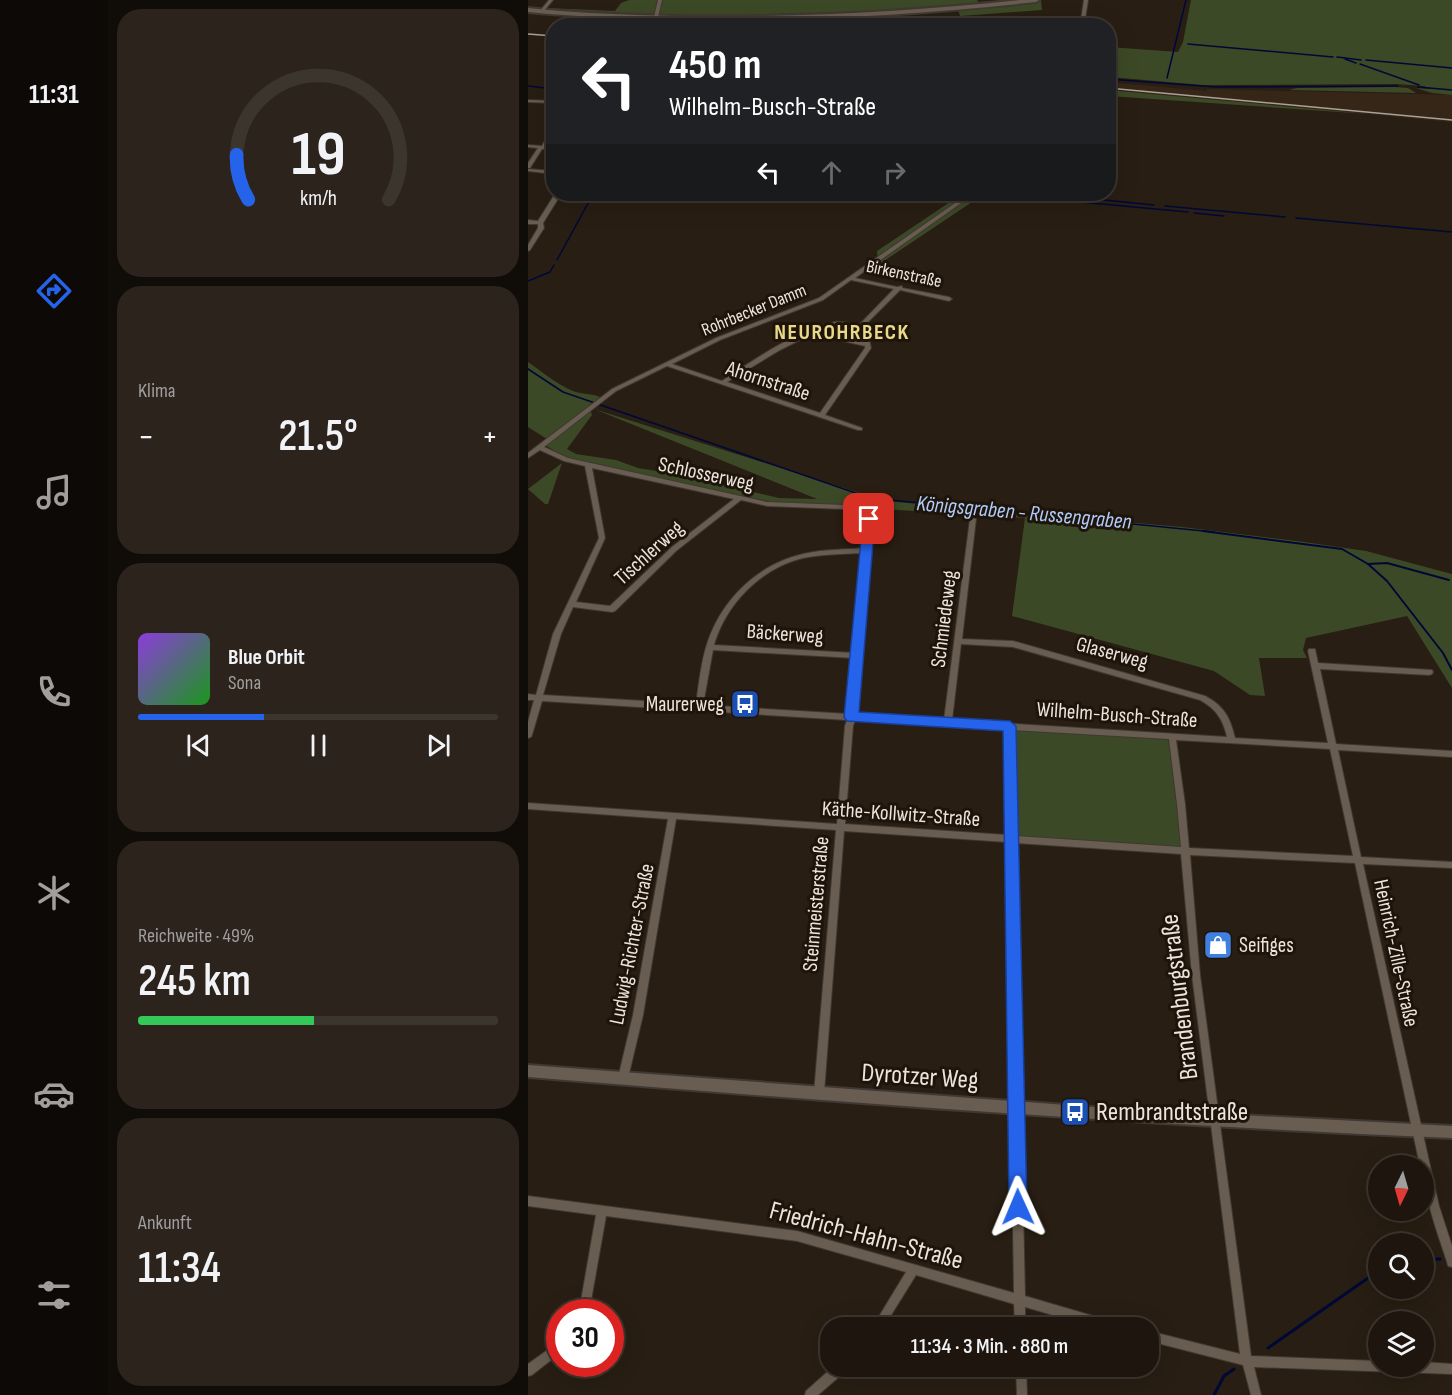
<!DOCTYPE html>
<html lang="de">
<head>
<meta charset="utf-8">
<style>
  :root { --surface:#1e160e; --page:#2b231c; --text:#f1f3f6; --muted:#a19f9e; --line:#3c352e; --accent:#2563eb }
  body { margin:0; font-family:"Sofia Sans Condensed",sans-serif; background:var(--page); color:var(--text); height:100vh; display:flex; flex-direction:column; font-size:22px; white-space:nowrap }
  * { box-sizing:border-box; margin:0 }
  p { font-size:20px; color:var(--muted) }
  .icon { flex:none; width:33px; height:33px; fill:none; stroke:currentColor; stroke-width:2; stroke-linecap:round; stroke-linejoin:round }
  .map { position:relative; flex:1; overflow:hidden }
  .side { display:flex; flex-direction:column; gap:9px; padding:9px; background:#100c08; width:420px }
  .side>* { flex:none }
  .banner { position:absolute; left:18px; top:18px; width:570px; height:183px; border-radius:24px; box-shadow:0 6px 24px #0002,0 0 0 2px var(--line); background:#202124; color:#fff; overflow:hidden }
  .needle { width:39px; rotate:185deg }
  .fabs { position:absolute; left:840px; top:1155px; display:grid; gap:12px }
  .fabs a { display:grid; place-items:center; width:66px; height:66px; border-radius:50%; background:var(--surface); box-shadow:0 6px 24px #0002,0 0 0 2px var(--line); font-size:30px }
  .speed { position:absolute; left:18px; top:1299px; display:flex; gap:12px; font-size:30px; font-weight:700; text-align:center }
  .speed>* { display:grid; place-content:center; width:78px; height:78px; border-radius:50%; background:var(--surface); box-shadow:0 6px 24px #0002,0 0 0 2px var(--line); line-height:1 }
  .speed .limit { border:9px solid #d22; background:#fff; color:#111 }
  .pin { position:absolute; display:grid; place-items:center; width:51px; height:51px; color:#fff; margin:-26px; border-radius:12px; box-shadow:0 3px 9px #0006 }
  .me { position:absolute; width:66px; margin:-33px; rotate:359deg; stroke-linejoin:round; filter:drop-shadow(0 0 4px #0008) }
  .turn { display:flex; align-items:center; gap:21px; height:126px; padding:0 24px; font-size:27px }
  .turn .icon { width:78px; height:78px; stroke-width:2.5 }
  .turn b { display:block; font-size:42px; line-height:51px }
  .lanes { display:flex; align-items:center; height:57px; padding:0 24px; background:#0003; justify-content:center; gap:30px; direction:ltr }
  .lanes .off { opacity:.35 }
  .big { font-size:45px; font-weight:600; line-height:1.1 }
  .side .tile { flex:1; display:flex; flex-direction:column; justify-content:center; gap:9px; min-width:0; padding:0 21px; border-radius:24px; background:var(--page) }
  .side .dial { align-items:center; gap:0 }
  .dial svg { height:156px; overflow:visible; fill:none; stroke:var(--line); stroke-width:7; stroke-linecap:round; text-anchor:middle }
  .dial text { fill:var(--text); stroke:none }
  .song { display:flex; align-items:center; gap:18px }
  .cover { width:72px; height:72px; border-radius:9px; background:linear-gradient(135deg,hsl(270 70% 55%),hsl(120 70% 35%)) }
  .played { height:6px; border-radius:3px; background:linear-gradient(90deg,var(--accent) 35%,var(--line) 35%) }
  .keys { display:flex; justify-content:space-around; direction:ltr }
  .heat { display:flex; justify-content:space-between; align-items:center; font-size:33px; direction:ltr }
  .charge { height:9px; border-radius:4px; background:linear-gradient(90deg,#34c759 49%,var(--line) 0) }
  .trip { position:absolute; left:292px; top:1317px; width:339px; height:60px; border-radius:24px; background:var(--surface); box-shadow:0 6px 24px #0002,0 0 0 2px var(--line); font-weight:600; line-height:60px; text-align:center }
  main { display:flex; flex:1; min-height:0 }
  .menu { display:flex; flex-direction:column; width:108px; justify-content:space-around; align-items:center; background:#0c0906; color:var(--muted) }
  .menu .icon { width:42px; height:42px }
  .menu .active { color:var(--accent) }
  .menu b { font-size:27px; color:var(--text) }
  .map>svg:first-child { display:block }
  .built { fill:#352617 }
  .green { fill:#3c4926 }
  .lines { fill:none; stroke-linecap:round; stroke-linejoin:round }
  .stream-far2 { stroke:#000837; stroke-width:1.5 }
  .stream-far1 { stroke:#000837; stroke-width:2 }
  .stream { stroke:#000837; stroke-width:3 }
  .street-casing { stroke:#403832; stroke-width:2 }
  .secondary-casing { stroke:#403832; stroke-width:4 }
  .street { fill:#695d51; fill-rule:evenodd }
  .secondary { fill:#695d51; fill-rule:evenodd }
  .rail { stroke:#aaa199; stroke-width:1.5 }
  .route { fill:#2563eb; stroke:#184099; stroke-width:1.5 }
  .labels { text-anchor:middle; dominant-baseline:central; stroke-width:6; stroke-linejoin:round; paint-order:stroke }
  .far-street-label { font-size:18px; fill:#ece4dd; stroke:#1e140a }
  .street-label { font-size:21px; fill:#ece4dd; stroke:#1e140a }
  .poi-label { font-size:21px; fill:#ece4dd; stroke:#1e140a; text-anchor:end }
  .far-district-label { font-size:22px; font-weight:bold; letter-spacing:1.5px; fill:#e8d98a; stroke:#1e140a }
  .water-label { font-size:22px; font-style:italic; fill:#afccfb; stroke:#1e140a }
  .near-street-label { font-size:26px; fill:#ece4dd; stroke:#1e140a }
  .near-poi-label { font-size:26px; fill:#ece4dd; stroke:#1e140a; text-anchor:start }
</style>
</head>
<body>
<main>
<nav class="menu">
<b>11:31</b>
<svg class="icon active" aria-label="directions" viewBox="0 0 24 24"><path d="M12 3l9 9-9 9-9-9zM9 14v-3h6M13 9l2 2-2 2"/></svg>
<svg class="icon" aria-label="music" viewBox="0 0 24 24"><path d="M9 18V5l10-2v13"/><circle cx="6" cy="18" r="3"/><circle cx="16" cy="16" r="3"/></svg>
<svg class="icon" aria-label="phone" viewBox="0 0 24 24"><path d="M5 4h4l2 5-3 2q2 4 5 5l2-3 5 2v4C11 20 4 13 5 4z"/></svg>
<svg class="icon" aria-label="climate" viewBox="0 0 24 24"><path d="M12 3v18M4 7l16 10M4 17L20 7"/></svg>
<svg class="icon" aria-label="car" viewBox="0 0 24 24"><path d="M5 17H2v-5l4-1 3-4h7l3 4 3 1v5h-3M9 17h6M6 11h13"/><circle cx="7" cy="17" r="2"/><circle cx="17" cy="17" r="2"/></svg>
<svg class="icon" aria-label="filters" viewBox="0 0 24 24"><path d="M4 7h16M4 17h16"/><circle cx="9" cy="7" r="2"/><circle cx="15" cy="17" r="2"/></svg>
</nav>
<section class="side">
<div class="tile dial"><svg viewBox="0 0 100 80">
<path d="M14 69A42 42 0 1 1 86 69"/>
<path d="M14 69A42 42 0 0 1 8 46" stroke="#2563eb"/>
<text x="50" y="56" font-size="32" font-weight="700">19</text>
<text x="50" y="72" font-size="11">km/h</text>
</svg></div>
<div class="tile"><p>Klima</p>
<div class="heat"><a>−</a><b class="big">21.5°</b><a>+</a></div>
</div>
<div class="tile">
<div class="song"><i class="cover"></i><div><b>Blue Orbit</b><p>Sona</p></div></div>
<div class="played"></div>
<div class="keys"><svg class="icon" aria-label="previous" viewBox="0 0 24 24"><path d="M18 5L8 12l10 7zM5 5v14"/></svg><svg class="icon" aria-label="pause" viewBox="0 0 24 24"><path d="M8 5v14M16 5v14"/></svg><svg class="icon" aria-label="next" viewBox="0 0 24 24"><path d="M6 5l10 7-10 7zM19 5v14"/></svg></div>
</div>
<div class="tile"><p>Reichweite · 49%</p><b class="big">245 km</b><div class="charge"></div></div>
<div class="tile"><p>Ankunft</p><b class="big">11:34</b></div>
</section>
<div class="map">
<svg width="924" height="1395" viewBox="0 0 924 1395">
  <rect width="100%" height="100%" fill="#281e13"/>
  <!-- built -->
  <g class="built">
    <path d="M319,16L318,22L308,25L258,26L263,18Z"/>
    <path d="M580,82L679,91V89L924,95V122L581,90Z"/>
  </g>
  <!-- green -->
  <g class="green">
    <path d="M101,0H449L454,7L513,0L514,10L432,16L430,9L263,17L258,26L129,25L132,19L136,17L16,11L18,8L87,11L93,3Z"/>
    <path d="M663,0H924V95L904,93L888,88L903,89L896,86L868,84L675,85L581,77V47L650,52L655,42Z"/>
    <path d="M867,87L880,88L888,93L761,90L769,88Z"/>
    <path d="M580,90L841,114L581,96Z"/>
    <path d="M434,194H456L350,265L349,251Z"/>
    <path d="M0,362C14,372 29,384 45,391C55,395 64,393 72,397L61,406L64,415L39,449L48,454L88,460L110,468L147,474L251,498L289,499L66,409L357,501L654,527L776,542L838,551L924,574V688L879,616L778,638L775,650L779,658H731L737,696L722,695L686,671L484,616L497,518L244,502L38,459L16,444L19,439L0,427Z"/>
    <path d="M34,463L20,504H17L0,489Z"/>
    <path d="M485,727L640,737L654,847L486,837Z"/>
  </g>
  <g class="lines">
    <!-- stream-far2 -->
    <g class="stream-far2">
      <path d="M660,44L805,57"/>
      <path d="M809,57L833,60"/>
      <path d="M817,59L828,63"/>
      <path d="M838,60L924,68"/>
      <path d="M832,64L891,85"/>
      <path d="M639,78L658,0"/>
      <path d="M580,79L688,87L870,86"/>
      <path d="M0,86L26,89"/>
      <path d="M890,87L924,90"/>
      <path d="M467,194L660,212"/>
      <path d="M516,194L626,205"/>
      <path d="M637,206L757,217"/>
      <path d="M666,213L696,216"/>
      <path d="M768,218L924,232"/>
      <path d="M29,260L65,194"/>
      <path d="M0,281L22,272L26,265"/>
      <path d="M0,369L35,392L342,498L686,532"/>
    </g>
    <!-- stream-far1 -->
    <g class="stream-far1">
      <path d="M675,531L814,549L840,564L859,581L915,653L924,670"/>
      <path d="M840,564L859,563L921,580"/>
    </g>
    <!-- stream -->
    <g class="stream">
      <path d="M896,1260L912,1259"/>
      <path d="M740,1348L850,1271"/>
      <path d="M686,1395L696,1376L706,1369"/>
    </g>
    <!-- street casing -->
    <g class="street-casing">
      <g id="street">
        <path d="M21,0H25L14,13H12V11Z"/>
        <path d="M130,0H134L130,17L128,18L126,17Z"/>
        <path d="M556,0H560L556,26H552Z"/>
        <path d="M0,100L26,101V103L0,102Z"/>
        <path d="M24,125H26V131L24,133L25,135L18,146L26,147V149H14L2,168H0V163L10,148L0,147V145L14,146L20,135L19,134Z"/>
        <path d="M0,169L26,171V174L0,171Z"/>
        <path d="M27,194H33L15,223L16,228L2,250L0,251V245L10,228V224H0V220L10,221Z"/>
        <path d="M440,194H446L327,278L369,287L374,286V288L421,297L424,299L421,301L372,290L335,327L339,330L343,348L297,415L334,428V430H330L139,366L88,391L16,447L40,458L239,502L342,506L345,508L342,510L239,506L213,500L148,551L87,611L84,612L45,607L33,634L15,695L168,704C171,683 173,661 180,641C195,598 231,564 275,554C295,549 315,550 335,548L338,519L341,517L344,519L329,714L416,720L442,519L445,517L448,519L434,639L485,641L677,696C696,706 702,717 707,738L800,743L780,651L781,649H787L790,663L904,670L905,672L904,674L901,675L792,669L808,744L924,751V757L810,750L833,857L924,862V868L835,864L911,1206L924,1246V1267L920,1266L919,1262C909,1231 896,1199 896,1166H892L827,863L662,855L672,975L723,1356L850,1361V1366H896V1362L924,1364V1374L726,1367L733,1395H723L715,1365L621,1341V1331L712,1354L664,975L653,854L487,843L497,1296L589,1323L593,1324L594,1328H569L497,1307V1328H487L486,1304L388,1275L355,1328H344L378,1272L269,1241L78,1216L61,1312H51L68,1215L0,1206V1196L269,1231L486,1293L479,842L316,831L296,1093L294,1096L291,1097L288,1096L286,1093L308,830L148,819L115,1015L100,1078L98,1081L95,1082L92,1081L90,1078L105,1015L140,819L0,809V803L309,824L317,726L319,720L14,701L4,735L3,737L0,738V722L6,700H0V694L8,695L25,634L71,538L57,466L36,461L12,450L0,458V453L84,389L188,338L291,298ZM323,280L366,289L331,325C323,324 315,321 307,322C272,328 224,361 194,381L144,364L192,340L295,300ZM308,326L330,328L333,331L336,342L288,332ZM284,334L337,346V348L292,413L199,382L252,350ZM64,468L206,499L144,547L82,606L48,602L77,538ZM335,553L327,653L186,645C198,604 233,568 275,558C295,554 315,554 335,553ZM433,644L485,647L672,700C688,709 695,719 699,737L424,720ZM185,650L326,658L321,714L175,705ZM327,720L477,729L479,835L317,824L325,726ZM485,730L641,739L649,804L653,847L487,836ZM648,740L802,749L825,856L661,848L657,804Z"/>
        <path d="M32,1341V1353L4,1375L0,1376V1364Z"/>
        <path d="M306,1366H320L319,1370L290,1395H277L278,1391Z"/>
        <path d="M488,1366H498L499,1395H489Z"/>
      </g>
    </g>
    <!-- secondary casing -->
    <g class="secondary-casing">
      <g id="secondary">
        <path d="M492,0H511L508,2C387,15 267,22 145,19C97,18 48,17 0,12V8C48,13 97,15 146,16C262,18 377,12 492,0Z"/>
        <path d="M0,1065L578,1108L924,1126V1138C615,1125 308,1102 0,1077Z"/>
      </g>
    </g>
    <!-- street -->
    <use href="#street" class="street"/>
    <!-- secondary -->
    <use href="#secondary" class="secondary"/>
    <!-- rail -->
    <g class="rail">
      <path d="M0,34L26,36"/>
      <path d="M580,88L924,120"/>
    </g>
  </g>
  <!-- route -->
  <path class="route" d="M341,515L347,519L331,712L482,721L488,726L499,1207L497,1214L490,1216L484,1214L481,1207L475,731L319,721L316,717L335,519Z"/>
  <!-- icons -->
  <defs>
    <g id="bus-square" transform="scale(1.5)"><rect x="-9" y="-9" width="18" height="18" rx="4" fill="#1a4fb4" stroke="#1e140a"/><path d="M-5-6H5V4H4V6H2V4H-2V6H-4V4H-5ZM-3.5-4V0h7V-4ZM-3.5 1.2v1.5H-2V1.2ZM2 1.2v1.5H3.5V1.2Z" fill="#fff"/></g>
    <g id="shop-square" transform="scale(1.5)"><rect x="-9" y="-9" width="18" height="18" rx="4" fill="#3f7fe0" stroke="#1e140a"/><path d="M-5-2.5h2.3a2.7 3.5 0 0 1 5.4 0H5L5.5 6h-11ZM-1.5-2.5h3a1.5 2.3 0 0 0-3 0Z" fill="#fff"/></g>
  </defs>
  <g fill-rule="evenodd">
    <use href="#bus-square" x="217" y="704"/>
    <use href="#shop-square" x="690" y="945"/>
    <use href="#bus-square" x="547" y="1112"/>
  </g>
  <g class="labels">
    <!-- far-street labels -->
    <g class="far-street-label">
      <text transform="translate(376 274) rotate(12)">Birkenstraße</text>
      <text transform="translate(226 310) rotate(-22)">Rohrbecker Damm</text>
    </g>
    <!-- street labels -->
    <g class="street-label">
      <text transform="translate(240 381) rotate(18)">Ahornstraße</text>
      <text transform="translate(178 474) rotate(12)">Schlosserweg</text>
      <text transform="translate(121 553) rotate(-42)">Tischlerweg</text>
      <text transform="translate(416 619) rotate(-83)">Schmiedeweg</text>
      <text transform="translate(257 634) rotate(4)">Bäckerweg</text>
      <text transform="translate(584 653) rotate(15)">Glaserweg</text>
      <text transform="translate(589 715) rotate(4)">Wilhelm-Busch-Straße</text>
      <text transform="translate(373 814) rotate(4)">Käthe-Kollwitz-Straße</text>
      <text transform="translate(288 904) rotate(-85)">Steinmeisterstraße</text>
      <text transform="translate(104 944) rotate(-79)">Ludwig-Richter-Straße</text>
      <text transform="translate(868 953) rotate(78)">Heinrich-Zille-Straße</text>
    </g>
    <!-- poi labels -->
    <g class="poi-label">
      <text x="196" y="704">Maurerweg</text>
      <text x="711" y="945" text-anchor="start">Seifiges</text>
    </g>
    <!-- far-district labels -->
    <g class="far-district-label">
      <text x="314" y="332">NEUROHRBECK</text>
    </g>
    <!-- water labels -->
    <g class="water-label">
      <text transform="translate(496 513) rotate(5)">Königsgraben - Russengraben</text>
    </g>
    <!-- near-street labels -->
    <g class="near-street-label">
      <text transform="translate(652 997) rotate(-97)">Brandenburgstraße</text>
      <text transform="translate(392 1077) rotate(4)">Dyrotzer Weg</text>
      <text transform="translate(338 1236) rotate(15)">Friedrich-Hahn-Straße</text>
    </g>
    <!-- near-poi labels -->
    <g class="near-poi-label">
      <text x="568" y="1112">Rembrandtstraße</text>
    </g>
  </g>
</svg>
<div class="fabs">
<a><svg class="needle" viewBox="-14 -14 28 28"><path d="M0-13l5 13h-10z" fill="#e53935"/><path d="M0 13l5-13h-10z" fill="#a19f9e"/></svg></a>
<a><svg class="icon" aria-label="search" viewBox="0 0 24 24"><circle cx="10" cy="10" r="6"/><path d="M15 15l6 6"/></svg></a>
<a><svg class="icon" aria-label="layers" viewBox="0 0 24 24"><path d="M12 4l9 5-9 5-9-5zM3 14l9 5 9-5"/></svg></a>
</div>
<div class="speed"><div class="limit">30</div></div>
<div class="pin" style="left:341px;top:519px;background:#d93025"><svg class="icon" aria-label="arrive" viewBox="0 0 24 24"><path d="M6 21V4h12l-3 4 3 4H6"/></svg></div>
<svg class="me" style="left:490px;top:1207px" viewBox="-20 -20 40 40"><path d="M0-17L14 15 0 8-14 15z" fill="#2563eb" stroke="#fff" stroke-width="4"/></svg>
<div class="trip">11:34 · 3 Min. · 880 m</div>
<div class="banner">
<div class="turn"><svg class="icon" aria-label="left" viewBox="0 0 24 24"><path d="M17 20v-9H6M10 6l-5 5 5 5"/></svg><div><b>450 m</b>Wilhelm-Busch-Straße</div></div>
<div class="lanes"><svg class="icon" aria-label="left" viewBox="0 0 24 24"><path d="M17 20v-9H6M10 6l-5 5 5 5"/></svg><svg class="icon off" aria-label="ahead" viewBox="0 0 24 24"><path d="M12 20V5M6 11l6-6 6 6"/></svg><svg class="icon off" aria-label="right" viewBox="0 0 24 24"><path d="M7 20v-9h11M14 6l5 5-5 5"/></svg></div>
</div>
</div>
</main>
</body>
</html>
